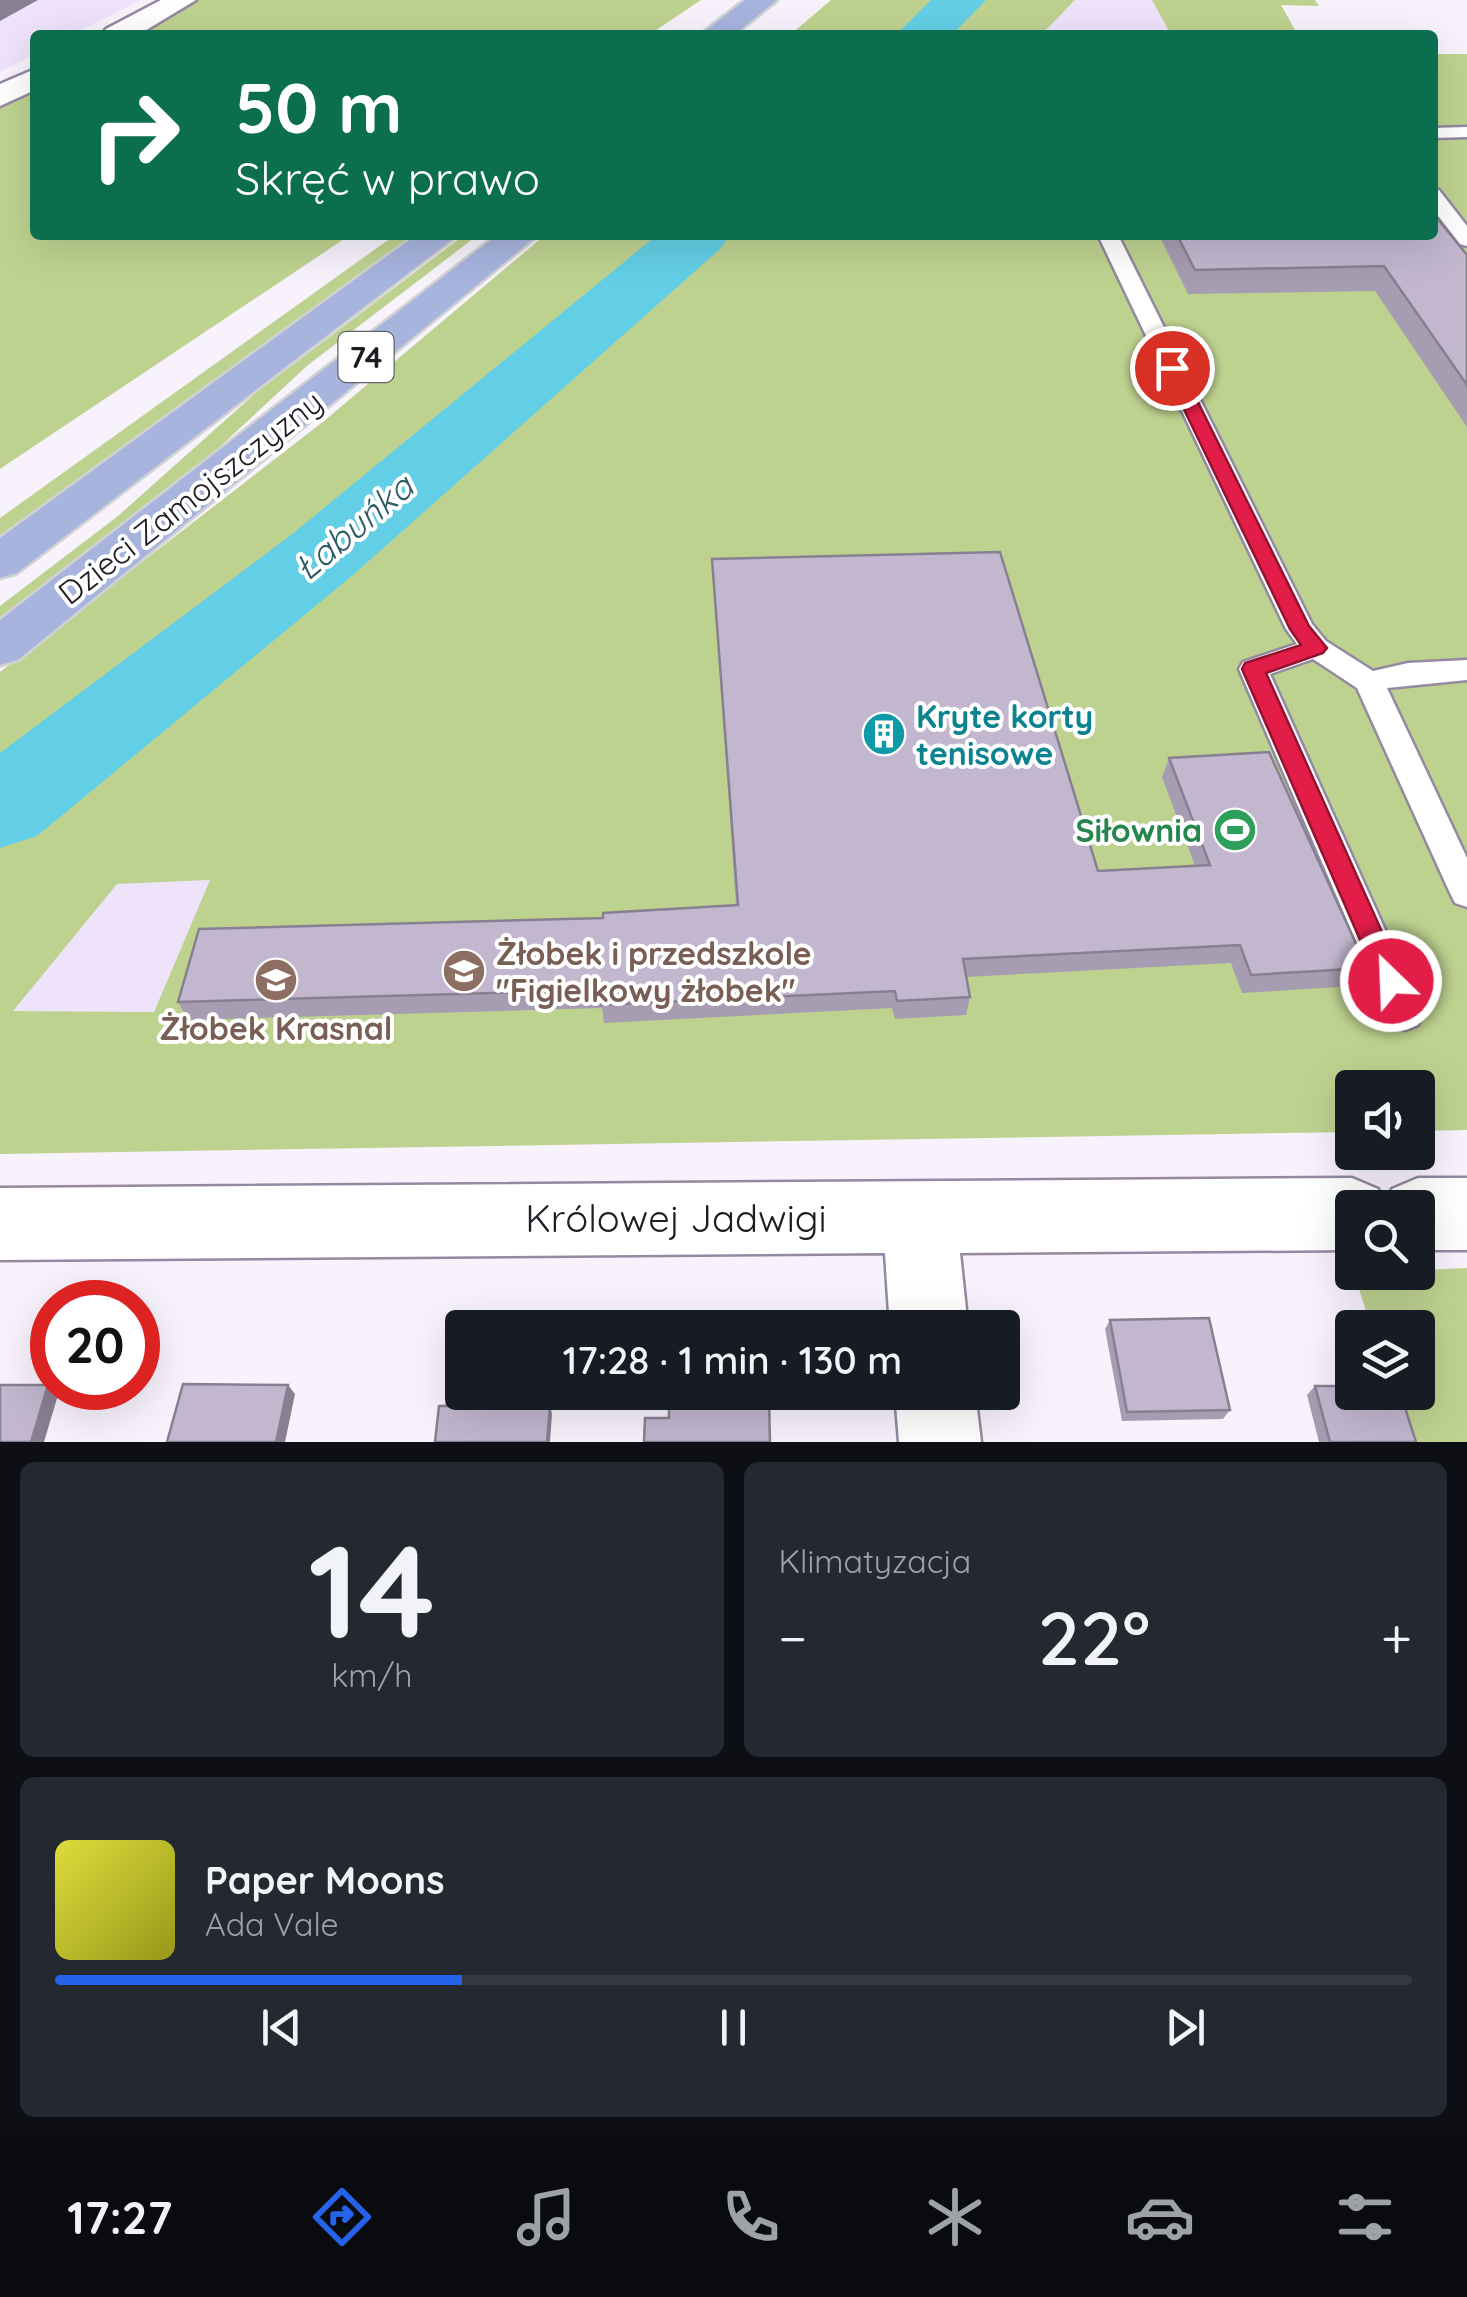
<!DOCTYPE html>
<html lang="pl">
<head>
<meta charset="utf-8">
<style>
  :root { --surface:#171b24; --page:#242831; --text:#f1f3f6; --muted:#9ea1a6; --line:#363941; --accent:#2563eb }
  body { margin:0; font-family:Quicksand,sans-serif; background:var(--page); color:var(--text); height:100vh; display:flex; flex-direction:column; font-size:38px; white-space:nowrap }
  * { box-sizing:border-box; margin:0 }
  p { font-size:32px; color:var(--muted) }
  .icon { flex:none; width:55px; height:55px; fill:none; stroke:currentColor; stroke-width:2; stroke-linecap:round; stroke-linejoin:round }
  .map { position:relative; height:1442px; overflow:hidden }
  .sheet { display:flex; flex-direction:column; gap:20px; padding:20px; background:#0d0f14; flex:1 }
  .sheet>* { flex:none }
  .top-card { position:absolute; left:30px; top:30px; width:1408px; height:210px; border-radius:10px; box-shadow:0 10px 40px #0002; background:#0b6e4f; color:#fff; overflow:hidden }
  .fabs { position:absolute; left:1335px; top:1070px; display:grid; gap:20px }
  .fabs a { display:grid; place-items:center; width:100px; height:100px; border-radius:10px; background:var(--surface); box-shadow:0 10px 40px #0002; font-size:50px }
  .speed { position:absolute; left:30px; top:1280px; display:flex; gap:20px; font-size:50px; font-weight:700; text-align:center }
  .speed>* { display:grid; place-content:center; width:130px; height:130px; border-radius:50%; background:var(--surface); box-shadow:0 10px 40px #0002; line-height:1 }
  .speed .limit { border:15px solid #d22; background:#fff; color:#111 }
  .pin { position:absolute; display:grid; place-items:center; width:85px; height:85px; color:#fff; margin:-42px; border:5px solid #fff; border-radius:50%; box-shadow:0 2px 10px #0007 }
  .me { position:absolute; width:110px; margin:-55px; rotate:336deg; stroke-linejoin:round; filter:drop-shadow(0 0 8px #0008) }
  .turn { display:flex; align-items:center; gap:35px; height:210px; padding:0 40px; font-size:45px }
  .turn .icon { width:130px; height:130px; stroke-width:2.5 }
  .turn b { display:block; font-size:70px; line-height:85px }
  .big { font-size:75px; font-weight:600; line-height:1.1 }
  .sheet .widget { flex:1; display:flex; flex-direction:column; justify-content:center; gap:15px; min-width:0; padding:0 35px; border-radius:15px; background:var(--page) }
  .sheet .dial { align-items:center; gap:0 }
  .dial b { font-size:130px; line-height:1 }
  .song { display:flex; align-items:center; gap:30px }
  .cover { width:120px; height:120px; border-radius:15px; background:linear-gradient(135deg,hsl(60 70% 55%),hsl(60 70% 35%)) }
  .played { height:10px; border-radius:5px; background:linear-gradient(90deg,var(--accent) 30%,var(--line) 30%) }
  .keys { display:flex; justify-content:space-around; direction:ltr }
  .heat { display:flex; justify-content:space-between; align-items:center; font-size:55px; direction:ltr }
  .sheet .tiles { flex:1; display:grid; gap:20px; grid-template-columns:1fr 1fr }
  .widget:last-child { grid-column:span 2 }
  .trip { position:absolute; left:445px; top:1310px; width:575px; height:100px; border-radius:10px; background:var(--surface); box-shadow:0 10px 40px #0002; font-weight:600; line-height:100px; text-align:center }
  .dock { display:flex; height:160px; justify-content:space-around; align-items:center; background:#090b0e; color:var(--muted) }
  .dock .icon { width:70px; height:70px }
  .dock .selected { color:var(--accent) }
  .dock b { font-size:45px; color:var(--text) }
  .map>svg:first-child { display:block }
  .built { fill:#efe3fc }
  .green { fill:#bed290; fill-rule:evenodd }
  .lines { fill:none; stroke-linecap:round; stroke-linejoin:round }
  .river { fill:#63cfe6; fill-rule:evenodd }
  .service-casing { stroke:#9489a0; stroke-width:5 }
  .minor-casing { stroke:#9489a0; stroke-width:5 }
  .primary-casing { stroke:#d2d2d3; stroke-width:5 }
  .service { fill:#fff; fill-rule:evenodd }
  .minor { fill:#fff; fill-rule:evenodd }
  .primary { fill:#a7b4de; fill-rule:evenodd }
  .wall { fill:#a79db2 }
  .shaded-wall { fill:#888091 }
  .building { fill:#c2b7cf; stroke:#888091; stroke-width:2.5 }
  .route { fill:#e11d48; stroke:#92132f; stroke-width:2.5 }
  .labels { text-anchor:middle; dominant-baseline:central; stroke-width:8; stroke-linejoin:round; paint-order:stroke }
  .shield { fill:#fff; stroke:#636066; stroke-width:2.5 }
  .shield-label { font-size:30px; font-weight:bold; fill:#201c24 }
  .street-label { font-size:32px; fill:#201c24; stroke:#fff }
  .culture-label { font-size:32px; font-weight:bold; fill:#0d838f; stroke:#fff; text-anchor:start }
  .leisure-label { font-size:32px; font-weight:bold; fill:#27864d; stroke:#fff; text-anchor:end }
  .education-label { font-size:32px; font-weight:bold; fill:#785e54; stroke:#fff; text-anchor:start }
  .water-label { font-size:35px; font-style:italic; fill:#2d5c66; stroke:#fff }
  .near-street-label { font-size:38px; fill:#201c24; stroke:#fff }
</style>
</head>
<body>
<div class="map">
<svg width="1467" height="1442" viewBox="0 0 1467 1442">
  <rect width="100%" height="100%" fill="#f7f2fc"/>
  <!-- built -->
  <g class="built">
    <path d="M0,0H141L72,35H35V54L0,72Z"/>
    <path d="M1075,0H1152L1171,35H1041Z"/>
    <path d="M211,880L154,1012L12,1011L117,884Z"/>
  </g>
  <!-- green -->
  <g class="green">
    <path d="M199,0H701L649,35H131Z"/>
    <path d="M831,0H1075L1041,35H790Z"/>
    <path d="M1152,0H1315L1319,6L1281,5L1298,35H1171Z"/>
    <path d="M1433,54H1467V1130L1418,1131V1088H1352V1132L0,1154V672L324,421L545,235H1432ZM210,880L154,1012L13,1011L117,884Z"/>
    <path d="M35,84V235H350L0,469V102Z"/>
    <path d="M395,235H417L0,538V518Z"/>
    <path d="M464,235H478L308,365L184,480L0,620V606L118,516L258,391Z"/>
    <path d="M1467,1268V1442H1406L1391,1393L1418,1392V1328L1371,1327L1354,1273Z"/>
  </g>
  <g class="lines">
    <!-- river -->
    <g class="river">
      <path d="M931,0H986L952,35H896Z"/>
      <path d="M657,235H730L720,249L353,575L37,836L0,848V753L291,535Z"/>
    </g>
    <!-- service casing -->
    <g class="service-casing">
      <g id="service">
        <path d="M1467,127V137L1432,138V128Z"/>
        <path d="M1432,188L1439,190L1467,226V246L1460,244L1432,208Z"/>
        <path d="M1098,235H1118L1312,624L1326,641L1373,671L1408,663L1467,660V680L1387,688L1467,858V907L1455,903L1450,893L1357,688L1313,659L1270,674L1423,1014L1418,1025L1405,1030L1392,1025L1239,669L1243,662L1297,644L1286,629Z"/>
      </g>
    </g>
    <!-- minor casing -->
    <g class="minor-casing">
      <g id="minor">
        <path d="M161,0H196L138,35H101L106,29Z"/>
        <path d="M35,69V90L0,106V84Z"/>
        <path d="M1352,1178L1378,1189L1385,1205L1392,1189L1418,1178H1467V1250H1418V1208H1352V1250L960,1253L968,1328H890L885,1253L0,1260V1188Z"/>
        <path d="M895,1392H975L981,1442H899Z"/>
      </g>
    </g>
    <!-- primary casing -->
    <g class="primary-casing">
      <g id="primary">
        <path d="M745,0H777L734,35H700Z"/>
        <path d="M416,235H458L17,573L0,578V538Z"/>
        <path d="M497,235H538L18,660L0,665V620Z"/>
      </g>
    </g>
    <!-- service -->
    <use href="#service" class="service"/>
    <!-- minor -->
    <use href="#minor" class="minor"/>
    <!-- primary -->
    <use href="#primary" class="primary"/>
  </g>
  <!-- wall -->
  <g class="wall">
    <path d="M1159,235H1432L1467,255V427L1375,291L1188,294Z"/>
    <path d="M712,559L1098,871L1195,866L1162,777L1169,758L1367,968L1356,986L1242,993L1231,963L966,977L970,997L966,1015L895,1019L892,1008L604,1023L602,1008L188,1020L178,1002L603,918L736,905Z"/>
    <path d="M1110,1320L1230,1410L1223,1419L1122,1421L1105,1329Z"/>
    <path d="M1315,1386L1416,1442H1319L1307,1395Z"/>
  </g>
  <!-- shaded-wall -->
  <g class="shaded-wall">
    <path d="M0,0H38L0,21Z"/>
    <path d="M48,1385L58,1395L44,1442H31Z"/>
    <path d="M288,1385L295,1394L285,1442H276Z"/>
    <path d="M550,1405L552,1414L550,1442H547Z"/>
  </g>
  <!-- building -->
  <g class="building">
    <path d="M1432,212L1467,255V385L1384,266L1195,270L1177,235H1432Z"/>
    <path d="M1000,552L1098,871L1210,865L1169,758L1269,752L1367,968L1251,975L1240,945L963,959L970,997L897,1001L895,991L601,1005L602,990L178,1002L199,929L603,918V913L738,905L712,559Z"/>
    <path d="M1209,1318L1230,1410L1127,1412L1110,1320Z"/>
    <path d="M183,1384L288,1385L276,1442H167Z"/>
    <path d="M0,1385H48L31,1442H0Z"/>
    <path d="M1315,1386H1352V1392H1400L1416,1442H1330Z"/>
    <path d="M669,1400H769L770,1442H644L645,1418H669Z"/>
    <path d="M550,1405L547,1442H435L439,1406Z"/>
  </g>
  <!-- route -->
  <path class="route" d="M1172,363L1181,368L1309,626L1327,648L1323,653L1266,673L1404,981L1400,989L1391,993L1382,989L1378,981L1242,669L1245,663L1301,645L1290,629L1164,368Z"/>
  <!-- icons -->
  <defs>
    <g id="building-disc" transform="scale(2.25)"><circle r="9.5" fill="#0f9aa8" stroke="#fff"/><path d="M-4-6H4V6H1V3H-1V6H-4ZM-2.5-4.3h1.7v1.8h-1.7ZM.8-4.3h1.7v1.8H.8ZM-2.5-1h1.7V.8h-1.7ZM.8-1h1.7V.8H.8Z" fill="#fff"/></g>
    <g id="stadium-disc" transform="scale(2.25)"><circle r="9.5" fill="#2e9e5b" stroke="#fff"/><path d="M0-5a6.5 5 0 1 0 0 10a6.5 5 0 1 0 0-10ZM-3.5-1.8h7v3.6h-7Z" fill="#fff"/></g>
    <g id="school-disc" transform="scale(2.25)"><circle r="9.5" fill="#8d6e63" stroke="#fff"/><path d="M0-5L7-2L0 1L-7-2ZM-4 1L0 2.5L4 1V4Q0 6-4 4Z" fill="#fff"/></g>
  </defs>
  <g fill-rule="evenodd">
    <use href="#building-disc" x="884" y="734"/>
    <use href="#stadium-disc" x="1235" y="830"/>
    <use href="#school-disc" x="464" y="971"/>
    <use href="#school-disc" x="276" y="980"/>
  </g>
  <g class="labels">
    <!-- shield labels -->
    <rect class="shield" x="338.5" y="332" width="55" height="50" rx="8"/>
    <g class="shield-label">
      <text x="366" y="357">74</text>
    </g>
    <!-- street labels -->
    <g class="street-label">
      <text transform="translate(190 497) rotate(-38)">Dzieci Zamojszczyzny</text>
    </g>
    <!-- culture labels -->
    <g class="culture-label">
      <text x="916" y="716">Kryte korty<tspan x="916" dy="37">tenisowe</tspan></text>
    </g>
    <!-- leisure labels -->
    <g class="leisure-label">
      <text x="1202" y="830">Siłownia</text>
    </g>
    <!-- education labels -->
    <g class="education-label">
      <text x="496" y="953">Żłobek i przedszkole<tspan x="496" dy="37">"Figielkowy żłobek"</tspan></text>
      <text x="276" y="1028" text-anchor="middle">Żłobek Krasnal</text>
    </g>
    <!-- water labels -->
    <g class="water-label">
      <text transform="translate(353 527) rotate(-40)">Łabuńka</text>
    </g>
    <!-- near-street labels -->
    <g class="near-street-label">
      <text x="676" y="1218">Królowej Jadwigi</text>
    </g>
  </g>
</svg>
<div class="fabs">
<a><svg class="icon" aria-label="sound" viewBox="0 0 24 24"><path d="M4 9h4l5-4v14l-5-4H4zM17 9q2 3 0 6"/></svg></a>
<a><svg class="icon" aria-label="search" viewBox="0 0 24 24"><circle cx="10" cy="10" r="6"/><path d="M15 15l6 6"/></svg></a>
<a><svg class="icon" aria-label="layers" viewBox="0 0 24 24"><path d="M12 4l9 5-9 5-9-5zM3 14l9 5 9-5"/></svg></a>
</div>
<div class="speed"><div class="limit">20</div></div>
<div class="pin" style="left:1172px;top:368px;background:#d93025"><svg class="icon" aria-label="arrive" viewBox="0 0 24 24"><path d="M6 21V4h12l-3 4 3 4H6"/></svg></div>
<svg class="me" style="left:1391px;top:981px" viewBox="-20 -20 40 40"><circle r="17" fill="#e11d48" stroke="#fff" stroke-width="3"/><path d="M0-11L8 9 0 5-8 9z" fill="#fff"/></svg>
<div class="trip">17:28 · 1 min · 130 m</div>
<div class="top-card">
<div class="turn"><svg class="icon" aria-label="right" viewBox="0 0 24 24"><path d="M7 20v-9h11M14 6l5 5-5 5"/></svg><div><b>50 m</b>Skręć w prawo</div></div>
</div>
</div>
<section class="sheet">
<div class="tiles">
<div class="widget dial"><b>14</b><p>km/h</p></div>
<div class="widget"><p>Klimatyzacja</p>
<div class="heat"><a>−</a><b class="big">22°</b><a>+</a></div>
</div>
<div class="widget">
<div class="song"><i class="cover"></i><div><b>Paper Moons</b><p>Ada Vale</p></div></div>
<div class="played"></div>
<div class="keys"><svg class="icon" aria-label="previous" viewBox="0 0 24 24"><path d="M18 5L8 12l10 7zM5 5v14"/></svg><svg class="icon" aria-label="pause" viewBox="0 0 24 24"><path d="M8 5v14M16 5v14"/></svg><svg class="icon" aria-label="next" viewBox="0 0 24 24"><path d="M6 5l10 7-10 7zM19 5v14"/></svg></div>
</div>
</div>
</section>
<nav class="dock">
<b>17:27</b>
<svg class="icon selected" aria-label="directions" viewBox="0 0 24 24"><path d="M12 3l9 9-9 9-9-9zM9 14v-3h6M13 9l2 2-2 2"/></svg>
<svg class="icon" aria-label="music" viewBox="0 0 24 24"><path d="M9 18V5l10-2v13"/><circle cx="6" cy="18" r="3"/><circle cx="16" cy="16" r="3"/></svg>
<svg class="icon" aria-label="phone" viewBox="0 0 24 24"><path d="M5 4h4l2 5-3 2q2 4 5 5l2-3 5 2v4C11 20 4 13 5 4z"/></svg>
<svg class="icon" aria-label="climate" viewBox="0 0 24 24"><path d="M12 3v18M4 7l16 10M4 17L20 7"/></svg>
<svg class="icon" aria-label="car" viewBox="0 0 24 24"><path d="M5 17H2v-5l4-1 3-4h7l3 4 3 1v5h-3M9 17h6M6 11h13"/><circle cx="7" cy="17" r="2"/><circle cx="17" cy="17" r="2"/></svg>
<svg class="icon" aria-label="filters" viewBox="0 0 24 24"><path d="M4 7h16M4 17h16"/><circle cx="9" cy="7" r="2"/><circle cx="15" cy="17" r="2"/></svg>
</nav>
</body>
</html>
